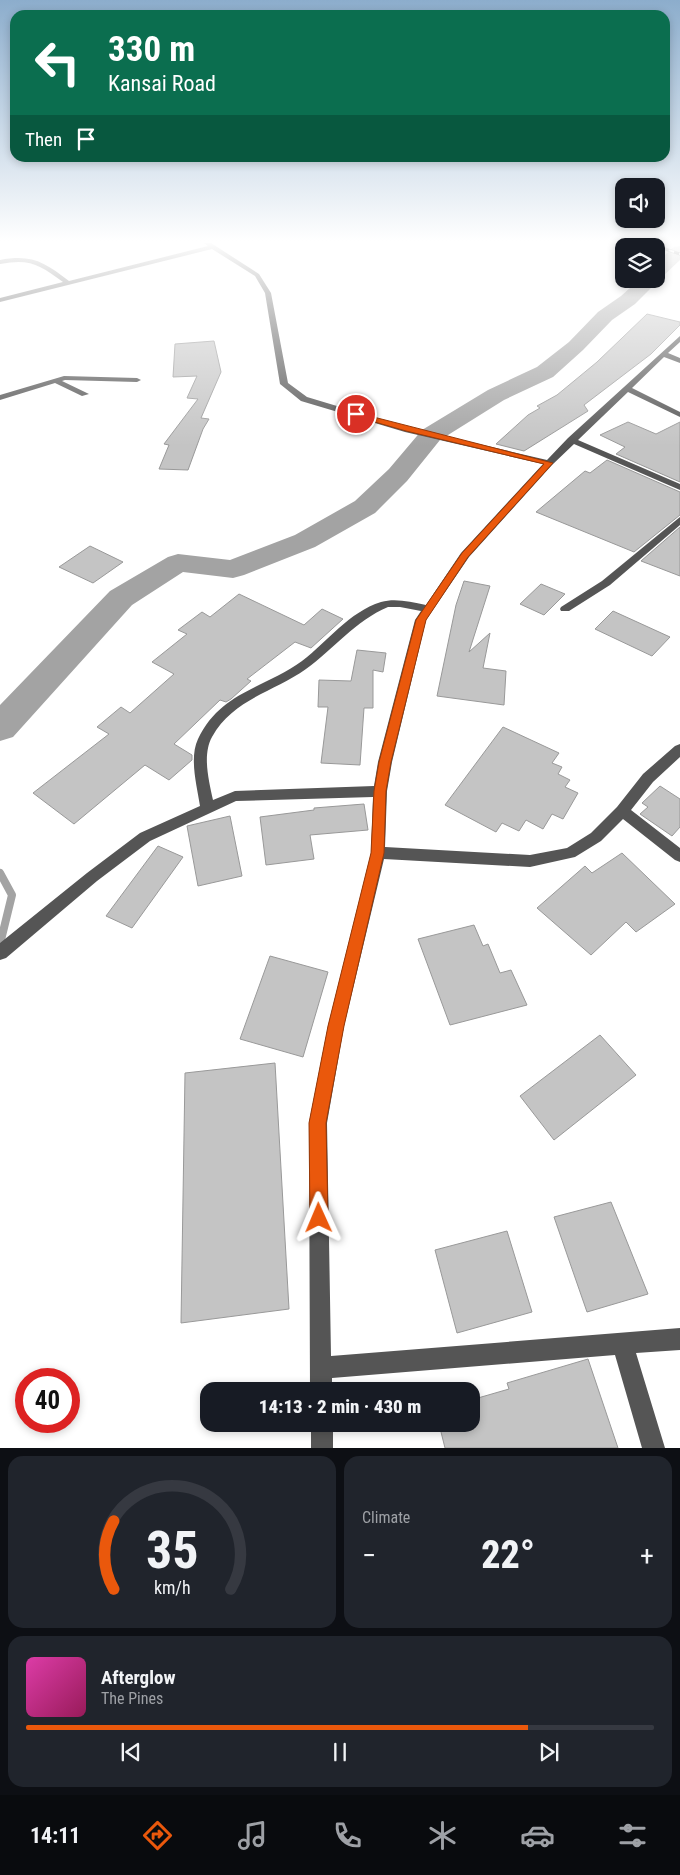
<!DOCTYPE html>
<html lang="en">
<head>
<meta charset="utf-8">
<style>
  :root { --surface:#171b24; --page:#20242c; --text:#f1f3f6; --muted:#9ea1a6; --line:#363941; --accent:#ea580c }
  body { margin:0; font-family:"Roboto Condensed",sans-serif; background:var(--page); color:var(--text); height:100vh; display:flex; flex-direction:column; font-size:19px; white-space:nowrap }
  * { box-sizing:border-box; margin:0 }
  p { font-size:16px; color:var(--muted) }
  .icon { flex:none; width:28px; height:28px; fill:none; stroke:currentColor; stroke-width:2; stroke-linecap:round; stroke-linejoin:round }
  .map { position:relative; height:1448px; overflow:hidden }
  .side { display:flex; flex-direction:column; gap:8px; padding:8px; background:#0d0f14; flex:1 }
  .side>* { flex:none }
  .banner { position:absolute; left:10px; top:10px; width:660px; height:152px; border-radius:15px; box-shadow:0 2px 8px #0003; background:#0b6e4f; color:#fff; overflow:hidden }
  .tools { position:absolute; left:615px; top:178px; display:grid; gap:10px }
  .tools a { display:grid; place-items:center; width:50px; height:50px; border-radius:10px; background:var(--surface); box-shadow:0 2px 8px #0003; font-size:25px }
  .speed { position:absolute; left:15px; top:1368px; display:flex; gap:10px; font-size:25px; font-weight:700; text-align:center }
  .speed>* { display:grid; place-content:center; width:65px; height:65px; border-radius:50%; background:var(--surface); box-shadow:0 2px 8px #0003; line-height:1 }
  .speed .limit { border:8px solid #d22; background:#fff; color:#111 }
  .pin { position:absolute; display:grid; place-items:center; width:42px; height:42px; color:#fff; margin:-21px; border:2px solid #fff; border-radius:50%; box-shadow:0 1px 5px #0007 }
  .me { position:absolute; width:55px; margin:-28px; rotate:359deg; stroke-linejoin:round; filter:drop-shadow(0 0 4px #0008) }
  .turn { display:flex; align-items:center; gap:18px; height:105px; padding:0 15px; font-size:22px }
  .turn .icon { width:65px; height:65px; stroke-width:2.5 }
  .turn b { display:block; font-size:35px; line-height:42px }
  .then { display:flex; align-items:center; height:48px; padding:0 15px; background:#0003; gap:10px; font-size:19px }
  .big { font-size:38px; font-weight:800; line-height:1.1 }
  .side .tile { flex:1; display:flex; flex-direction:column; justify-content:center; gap:8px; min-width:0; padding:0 18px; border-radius:15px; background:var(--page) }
  .side .dial { align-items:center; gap:0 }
  .dial svg { height:130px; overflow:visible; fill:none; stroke:var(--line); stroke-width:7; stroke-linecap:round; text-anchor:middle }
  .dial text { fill:var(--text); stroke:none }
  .song { display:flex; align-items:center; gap:15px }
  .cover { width:60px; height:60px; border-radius:8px; background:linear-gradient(135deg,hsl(320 70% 55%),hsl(330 70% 35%)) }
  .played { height:5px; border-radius:2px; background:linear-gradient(90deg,var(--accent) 80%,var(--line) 80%) }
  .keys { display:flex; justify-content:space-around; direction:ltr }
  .heat { display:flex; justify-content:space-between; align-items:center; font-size:28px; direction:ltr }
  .side .tiles { flex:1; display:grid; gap:8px; grid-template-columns:1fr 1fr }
  .tile:last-child { grid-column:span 2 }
  .trip { position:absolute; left:200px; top:1382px; width:280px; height:50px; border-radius:15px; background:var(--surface); box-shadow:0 2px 8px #0003; font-weight:800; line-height:50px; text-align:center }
  .dock { display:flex; height:80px; justify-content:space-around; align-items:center; background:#090b0e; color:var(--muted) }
  .dock .icon { width:35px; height:35px }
  .dock .active { color:var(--accent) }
  .dock b { font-size:22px; color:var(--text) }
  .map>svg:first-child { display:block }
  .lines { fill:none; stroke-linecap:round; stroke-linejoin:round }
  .stream { stroke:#a3a3a3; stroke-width:8 }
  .river { fill:#a3a3a3; fill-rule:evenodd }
  .building { fill:#c4c4c4; stroke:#999 }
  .minor { fill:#555; fill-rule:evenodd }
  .rail-casing { stroke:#000; stroke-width:3 }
  .rail { stroke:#fff; stroke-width:2; stroke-dasharray:5.5; stroke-linecap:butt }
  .route { fill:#ea580c; stroke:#983908 }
</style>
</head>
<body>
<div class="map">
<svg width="680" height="1448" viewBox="0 0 680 1448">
  <rect width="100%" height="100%" fill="#fff"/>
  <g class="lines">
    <!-- stream -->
    <path class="stream" d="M0,873L12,895L0,944"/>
    <!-- river -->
    <path class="river" d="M680,246V260L662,277L658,278L656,283L635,304L612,320L583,350L553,377L504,400L440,440L407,481L375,513L315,547L244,575L233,578L183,572L132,605L13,737L0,741V705L110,591L168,557L178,554L230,560L295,535L355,501L389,469L422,430L488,390L537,367L569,342L598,312L621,296L640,279H656V263L674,247Z"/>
  </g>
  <!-- building -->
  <g class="building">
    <path d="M647,314L680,322V325L651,354L584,405L588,411L524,451L496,444L528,415L540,408L537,406L557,395L597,362Z"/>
    <path d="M214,341L221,372L201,418L209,419L203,429L188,470L159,469L169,445L164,444L198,399L187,398L197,376L173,377L175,344Z"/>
    <path d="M628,422L656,434L680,422V482L616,454L625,447L600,435Z"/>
    <path d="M607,460L680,492V515L634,552L536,512L585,471L590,473Z"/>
    <path d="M680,527V576L641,561Z"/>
    <path d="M90,546L123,562L93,583L59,567Z"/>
    <path d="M464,581L490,586L469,652L490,633L483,668L506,671L504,705L437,696L456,605Z"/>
    <path d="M541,584L565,594L544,615L520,604Z"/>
    <path d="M239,594L304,625L322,609L343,619L311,648L295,642L247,679L251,681L231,699L226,702L220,700L174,744L192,755V760L169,780L145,765L74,824L33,793L109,734L97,727L121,707L130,713L174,674L152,662L187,634L178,630L202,612L210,617Z"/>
    <path d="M613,611L670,637L652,656L595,629Z"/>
    <path d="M357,650L386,653L383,672L373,670V708H364L360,765L321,763L328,707H318L319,680L351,681Z"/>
    <path d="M503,727L559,753L552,763L562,767L558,774L570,780L565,787L578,793L563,819L552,814L543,829L526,820L519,831L502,823L496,832L445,805Z"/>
    <path d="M660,786L680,799V827L672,836L640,814L648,807L642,803Z"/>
    <path d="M364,804L368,830L310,835L314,859L266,865L260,817L314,810V808Z"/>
    <path d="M230,816L242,876L198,886L187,826Z"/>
    <path d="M158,846L183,857L132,928L106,916Z"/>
    <path d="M622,853L675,904L636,932L626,922L591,955L537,908L585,866L592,873Z"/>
    <path d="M474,925L483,946L488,944L500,973L511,970L527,1005L450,1025L418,939Z"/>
    <path d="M270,956L328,972L303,1057L240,1039Z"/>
    <path d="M600,1035L636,1075L554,1140L520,1096Z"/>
    <path d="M275,1063L289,1309L181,1323L185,1073Z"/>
    <path d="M611,1202L648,1294L587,1312L554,1217Z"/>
    <path d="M507,1231L532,1312L457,1333L435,1250Z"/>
    <path d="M588,1359L618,1448H445L439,1424H471V1400L509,1389L507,1383Z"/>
  </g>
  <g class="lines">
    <!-- minor -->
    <g class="minor">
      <path d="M204,243H211L259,274L271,293L288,383L307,397L410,428L547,460L568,438L680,336V342L668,353L680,358V363L664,357L632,388L680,412V417L628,392L578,440L680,484V490L574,444L552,465L469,557L426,620L392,762L387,791L385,847L530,855L567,848L591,833L617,807L643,774L675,746L680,744V757L653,782L631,810L680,848V862L675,860L623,819L601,841L575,857L530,867L384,859L344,1026L327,1123L331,1356L680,1328V1350L636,1353L665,1448H642L615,1355L332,1378V1391H310L309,1123L328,1026L371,853L373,797L236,801L150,841L97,881L6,958L0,960V943L87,873L140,833L200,806C197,786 189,758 198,739C220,692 265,688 302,661C328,641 349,612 381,602C396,598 410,602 426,605L461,553L543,464L405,432L301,401L280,384L265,293L255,276L212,249L0,302V298L63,282C40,265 30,258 0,264V260C32,254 44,262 69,281L208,246ZM388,607H400L421,611L415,620L378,762L374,786L235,791L213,800C209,781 202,755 212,737C233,699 274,692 306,669C334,649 355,621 388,607Z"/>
      <path d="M64,376L137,378L141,380L137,382L65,380L62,381L89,394L82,396L55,383L0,400V395Z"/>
      <path d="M680,517V525L610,585L569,611H561L560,609L561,607L602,581Z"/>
      <rect x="311" y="1424" width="22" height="24"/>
    </g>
    <!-- rail casing -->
    <g class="rail-casing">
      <path id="rail" d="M648,243L680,254"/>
    </g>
    <!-- rail -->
    <use href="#rail" class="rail"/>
  </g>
  <!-- sky -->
  <linearGradient id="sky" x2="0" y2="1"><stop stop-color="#8cadcc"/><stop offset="0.54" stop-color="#fff"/><stop offset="1" stop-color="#fff" stop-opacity="0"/></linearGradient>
  <rect width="680" height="446" fill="url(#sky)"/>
  <!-- route -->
  <path class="route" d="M354,412L553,463L468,557L426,620L391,762L386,791L384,853L344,1026L326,1123L328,1218L325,1224L319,1226L313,1224L310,1218L309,1123L328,1026L371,853L374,791L379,762L416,620L462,553L544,464L406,431L354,416Z"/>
</svg>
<div class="tools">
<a><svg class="icon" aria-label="sound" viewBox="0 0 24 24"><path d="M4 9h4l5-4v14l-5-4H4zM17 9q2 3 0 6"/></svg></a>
<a><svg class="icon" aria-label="layers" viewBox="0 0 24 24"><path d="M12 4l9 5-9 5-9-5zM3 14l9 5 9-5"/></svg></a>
</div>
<div class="speed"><div class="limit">40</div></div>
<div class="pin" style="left:356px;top:414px;background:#d93025"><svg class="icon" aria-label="arrive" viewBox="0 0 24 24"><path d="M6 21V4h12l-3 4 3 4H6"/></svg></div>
<svg class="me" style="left:319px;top:1218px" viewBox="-20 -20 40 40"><path d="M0-17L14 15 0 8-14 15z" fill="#ea580c" stroke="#fff" stroke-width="4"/></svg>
<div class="trip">14:13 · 2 min · 430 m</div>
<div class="banner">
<div class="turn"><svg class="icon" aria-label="left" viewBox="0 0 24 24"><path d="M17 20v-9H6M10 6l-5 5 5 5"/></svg><div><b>330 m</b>Kansai Road</div></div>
<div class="then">Then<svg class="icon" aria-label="arrive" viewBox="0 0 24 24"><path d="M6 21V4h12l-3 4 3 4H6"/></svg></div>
</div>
</div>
<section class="side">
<div class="tiles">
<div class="tile dial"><svg viewBox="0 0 100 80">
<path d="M14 69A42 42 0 1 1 86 69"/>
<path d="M14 69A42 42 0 0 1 14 27" stroke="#ea580c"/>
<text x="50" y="56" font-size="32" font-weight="700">35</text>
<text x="50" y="72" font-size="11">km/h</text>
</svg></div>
<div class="tile"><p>Climate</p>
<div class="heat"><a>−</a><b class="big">22°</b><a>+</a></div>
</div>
<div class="tile">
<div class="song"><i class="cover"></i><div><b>Afterglow</b><p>The Pines</p></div></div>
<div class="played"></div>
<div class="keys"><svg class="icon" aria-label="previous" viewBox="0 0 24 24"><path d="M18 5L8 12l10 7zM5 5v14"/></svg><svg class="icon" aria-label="pause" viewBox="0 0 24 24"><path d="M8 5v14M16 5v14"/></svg><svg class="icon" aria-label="next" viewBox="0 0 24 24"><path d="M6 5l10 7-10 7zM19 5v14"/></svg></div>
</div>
</div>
</section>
<nav class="dock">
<b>14:11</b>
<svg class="icon active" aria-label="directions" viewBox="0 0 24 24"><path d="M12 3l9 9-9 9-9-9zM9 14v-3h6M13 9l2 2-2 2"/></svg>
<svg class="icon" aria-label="music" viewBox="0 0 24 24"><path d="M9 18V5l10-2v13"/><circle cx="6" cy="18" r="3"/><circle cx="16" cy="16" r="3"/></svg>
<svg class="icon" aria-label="phone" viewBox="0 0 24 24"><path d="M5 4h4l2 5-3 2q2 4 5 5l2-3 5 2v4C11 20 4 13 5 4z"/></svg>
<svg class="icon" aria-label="climate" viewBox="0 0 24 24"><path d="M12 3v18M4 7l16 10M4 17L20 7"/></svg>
<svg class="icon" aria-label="car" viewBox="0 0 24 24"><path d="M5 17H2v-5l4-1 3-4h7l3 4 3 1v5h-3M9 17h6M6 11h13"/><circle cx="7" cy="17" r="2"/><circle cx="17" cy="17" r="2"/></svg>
<svg class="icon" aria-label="filters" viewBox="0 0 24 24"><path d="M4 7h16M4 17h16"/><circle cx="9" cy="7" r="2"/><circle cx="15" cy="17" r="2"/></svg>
</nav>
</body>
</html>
